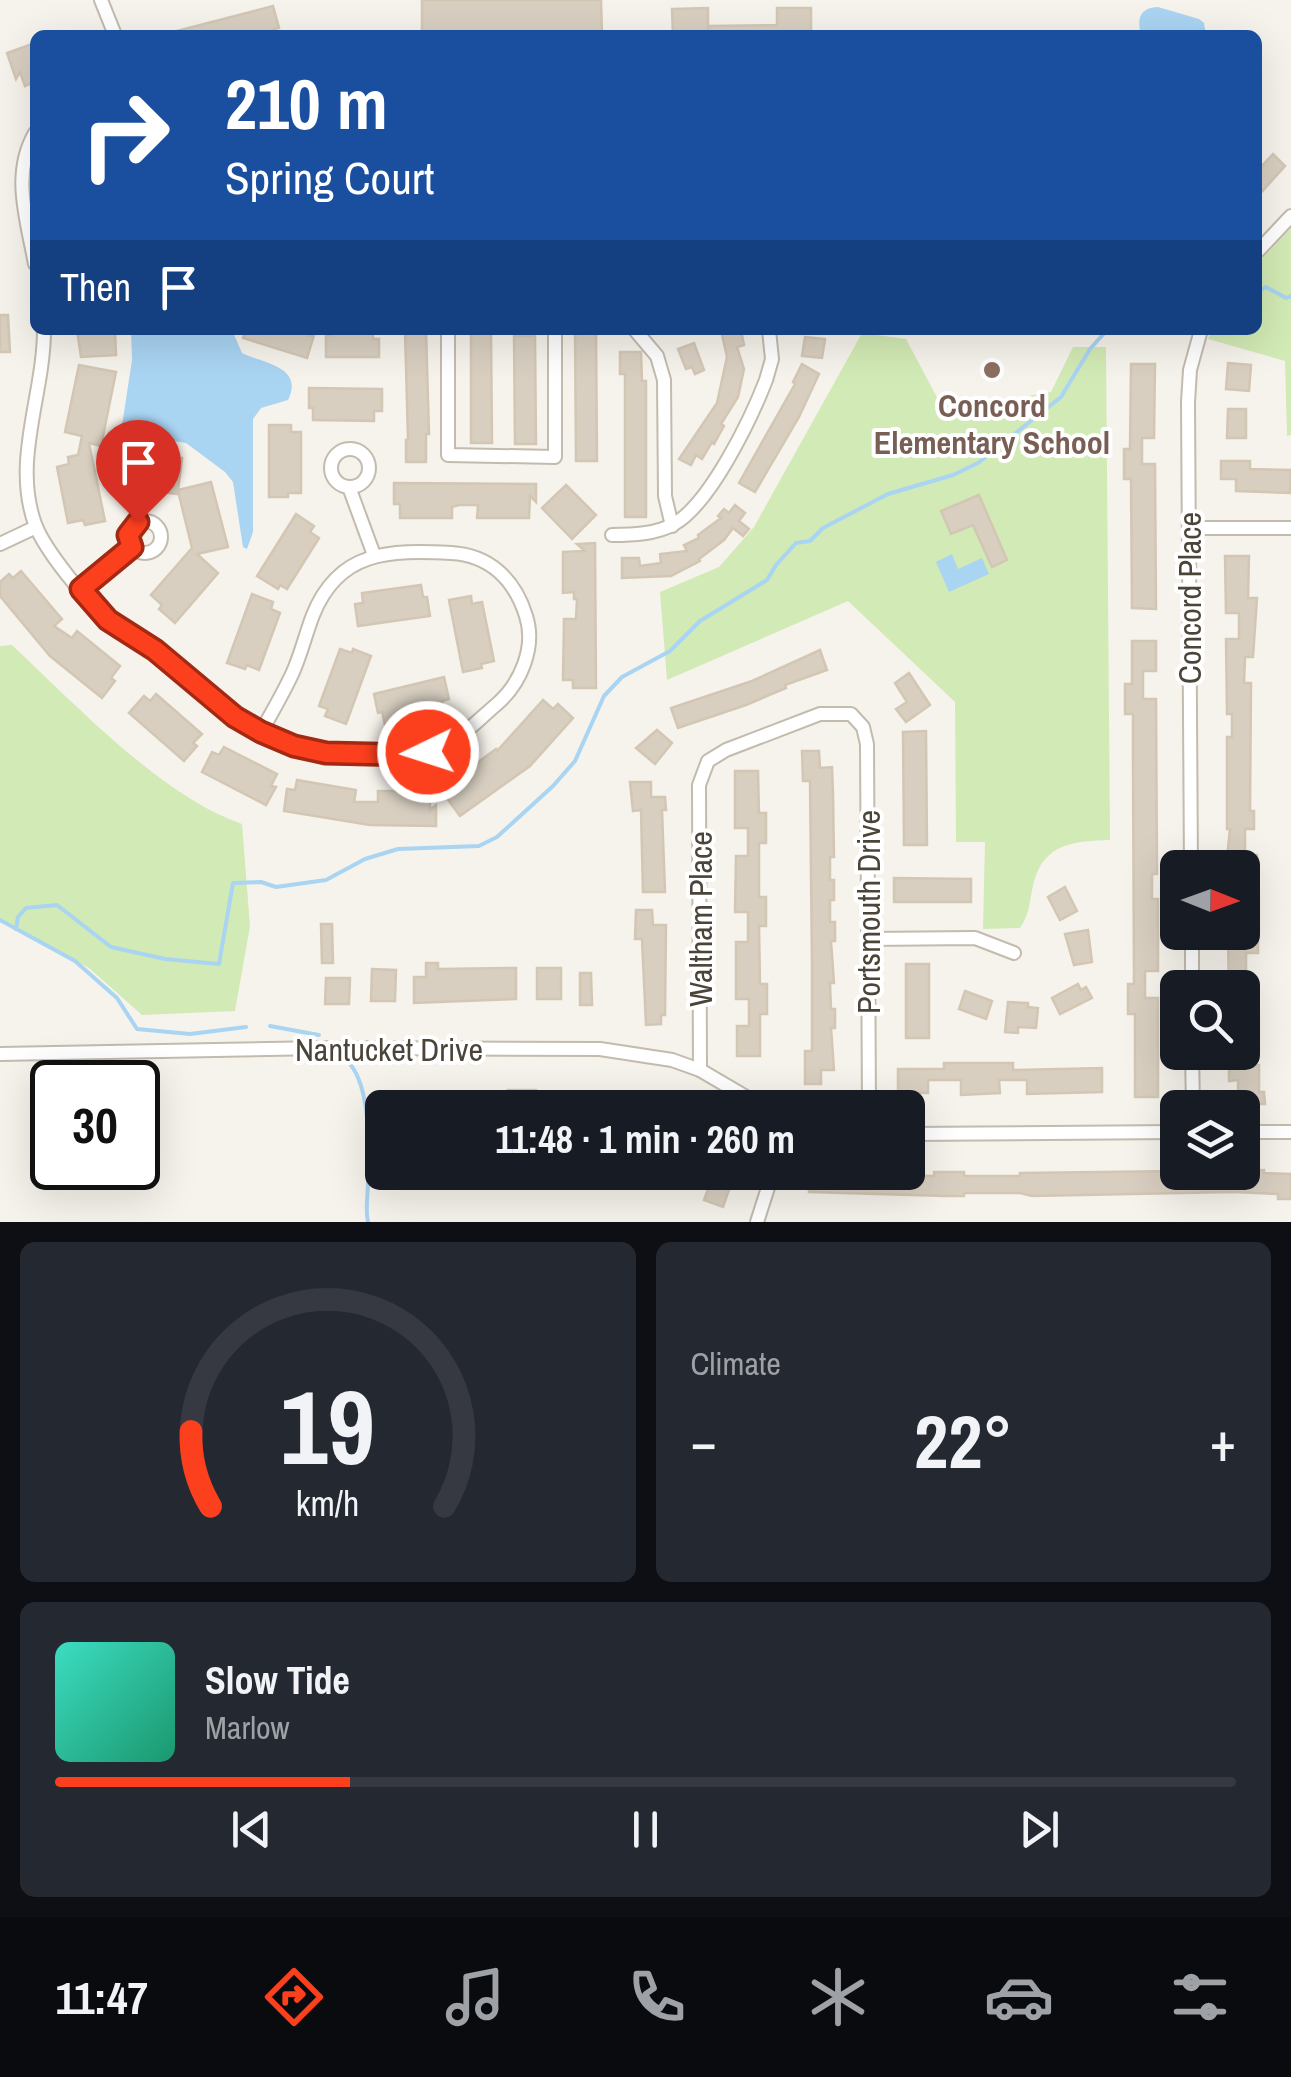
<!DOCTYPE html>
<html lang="en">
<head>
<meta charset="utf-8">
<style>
  :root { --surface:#171b24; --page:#242831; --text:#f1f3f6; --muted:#9ea1a6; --line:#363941; --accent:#fc3f1d }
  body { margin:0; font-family:"Archivo Narrow",sans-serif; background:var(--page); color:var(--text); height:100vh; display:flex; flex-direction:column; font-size:38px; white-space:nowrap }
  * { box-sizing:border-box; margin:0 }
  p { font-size:32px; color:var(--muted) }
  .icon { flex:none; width:55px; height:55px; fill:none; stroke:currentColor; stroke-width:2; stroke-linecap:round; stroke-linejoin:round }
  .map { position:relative; height:1222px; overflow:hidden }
  .panel { display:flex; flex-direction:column; gap:20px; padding:20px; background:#0d0f14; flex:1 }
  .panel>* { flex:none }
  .guide { position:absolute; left:30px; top:30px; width:1232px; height:305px; border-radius:15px; box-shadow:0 10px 40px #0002; background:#1a4fa0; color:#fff; overflow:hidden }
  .needle { width:65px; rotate:91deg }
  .fabs { position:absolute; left:1160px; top:850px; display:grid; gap:20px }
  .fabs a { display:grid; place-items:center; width:100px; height:100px; border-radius:15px; background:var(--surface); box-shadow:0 10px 40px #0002; font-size:50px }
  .speed { position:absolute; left:30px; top:1060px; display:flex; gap:20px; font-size:50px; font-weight:700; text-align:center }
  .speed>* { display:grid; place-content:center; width:130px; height:130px; border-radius:50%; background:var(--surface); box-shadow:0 10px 40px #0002; line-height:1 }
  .speed .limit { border:5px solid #111; border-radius:15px; background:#fff; color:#111 }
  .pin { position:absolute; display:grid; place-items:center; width:85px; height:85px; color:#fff; margin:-102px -42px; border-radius:50% 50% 50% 0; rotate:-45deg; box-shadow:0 0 10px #0007 }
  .pin .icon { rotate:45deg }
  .me { position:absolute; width:110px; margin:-55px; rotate:266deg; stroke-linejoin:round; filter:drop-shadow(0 0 8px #0008) }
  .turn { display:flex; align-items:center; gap:35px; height:210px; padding:0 30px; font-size:45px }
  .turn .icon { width:130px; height:130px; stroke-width:2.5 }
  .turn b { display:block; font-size:70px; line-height:85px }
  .then { display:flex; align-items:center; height:95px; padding:0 30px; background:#0003; gap:20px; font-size:38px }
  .big { font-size:75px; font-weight:700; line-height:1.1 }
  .panel .tile { flex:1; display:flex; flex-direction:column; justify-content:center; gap:15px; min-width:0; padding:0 35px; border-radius:15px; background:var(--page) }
  .panel .dial { align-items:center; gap:0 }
  .dial svg { height:260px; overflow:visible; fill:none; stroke:var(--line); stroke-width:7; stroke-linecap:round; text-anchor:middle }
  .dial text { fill:var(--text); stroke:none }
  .song { display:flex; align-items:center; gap:30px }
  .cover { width:120px; height:120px; border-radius:15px; background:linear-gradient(135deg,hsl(170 70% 55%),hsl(160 70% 35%)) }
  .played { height:10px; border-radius:5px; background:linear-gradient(90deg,var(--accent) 25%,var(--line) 25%) }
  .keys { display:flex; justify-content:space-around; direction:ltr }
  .heat { display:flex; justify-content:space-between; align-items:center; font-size:55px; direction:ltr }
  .panel .tiles { flex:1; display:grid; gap:20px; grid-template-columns:1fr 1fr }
  .tile:last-child { grid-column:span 2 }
  .trip { position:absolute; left:365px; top:1090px; width:560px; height:100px; border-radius:15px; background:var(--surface); box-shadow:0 10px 40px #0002; font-weight:700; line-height:100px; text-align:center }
  .menu { display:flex; height:160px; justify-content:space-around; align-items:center; background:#090b0e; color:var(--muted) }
  .menu .icon { width:70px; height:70px }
  .menu .current { color:var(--accent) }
  .menu b { font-size:45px; color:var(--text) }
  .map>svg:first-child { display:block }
  .green { fill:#d2eab5 }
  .water { fill:#a9d4f2 }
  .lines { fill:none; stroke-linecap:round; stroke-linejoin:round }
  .stream { stroke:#a9d4f2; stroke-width:4 }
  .building { fill:#d8cfc1; stroke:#d3c7b4; stroke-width:2.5 }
  .minor-casing { stroke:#c2bbae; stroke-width:16 }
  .minor { stroke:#fff; stroke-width:12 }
  .route-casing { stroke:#a42913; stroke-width:25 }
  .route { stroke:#fc3f1d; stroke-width:18 }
  .education-dot { fill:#8d6e63; stroke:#fff; stroke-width:4 }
  .labels { text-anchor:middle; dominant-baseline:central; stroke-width:8; stroke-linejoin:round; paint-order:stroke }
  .education-label { font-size:32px; font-weight:bold; fill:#785e54; stroke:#fff }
  .street-label { font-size:32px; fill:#4b4439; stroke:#fff }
</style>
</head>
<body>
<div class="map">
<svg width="1291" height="1222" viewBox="0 0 1291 1222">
  <rect width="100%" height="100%" fill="#f6f3ec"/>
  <!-- green -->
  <g class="green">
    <path d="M1291,228V435L1287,436L1285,361L1208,339L1211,330H1258V263Z"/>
    <path d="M862,333L906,339L940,403L993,402L1051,392L1073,347H1106L1110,840C1075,841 1044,843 1034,882C1029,900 1031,912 1020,928L983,929L985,842H956L955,702L848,601L667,680L660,592L719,567L754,527Z"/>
    <path d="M12,645C75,704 161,796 242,824L250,926L235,1011L142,1015L89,968L0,920V646Z"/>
  </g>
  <!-- water -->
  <g class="water">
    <path d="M1158,7L1199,19L1204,23L1206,35H1141C1137,19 1139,8 1158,7Z"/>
    <path d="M131,330H232L242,353C265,364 304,367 288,400L261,408L253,419V532L247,549L243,547L233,482L225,472L186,443L121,432L132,360Z"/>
    <path d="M952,554L958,569L982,558L989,574L949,592L936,562Z"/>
  </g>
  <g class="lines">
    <!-- stream -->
    <g class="stream">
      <path d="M1258,292L1266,287L1286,298L1291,296"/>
      <path d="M0,920L75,961L117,998L137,1029L190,1034L246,1027"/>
      <path d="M16,929L18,917L26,908L57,905L111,947L165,959L219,964L233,883L261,882L276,887L326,880L365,859L398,849L479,846L497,837L553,786L575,761L604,696L622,677L670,651L700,621L767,580L776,565L796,543L810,541L823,528L888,494L953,475L978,463L1061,397L1090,349L1107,330"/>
      <path d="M270,1026L319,1035"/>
      <path d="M350,1064C371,1089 369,1150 368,1182C368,1195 365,1209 368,1222"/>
    </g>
  </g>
  <!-- building -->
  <g class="building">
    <path d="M422,0H601L602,35H422Z"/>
    <path d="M273,6L279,28L272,30L273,35H231L230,32L173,35V32Z"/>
    <path d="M708,8V35H673L672,9Z"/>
    <path d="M777,8H811V35H709V26L777,25Z"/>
    <path d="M35,43V82L25,86L20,72L16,79L7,53Z"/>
    <path d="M1273,154L1285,166L1258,196V170Z"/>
    <path d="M0,315H8L10,352H0Z"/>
    <path d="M77,330H115L116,355L81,357Z"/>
    <path d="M246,330H309L308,336L314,335L307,358L243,338Z"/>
    <path d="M332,330H373V339H379V357H326V335H332Z"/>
    <path d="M405,330H426L429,434H426V462H406V440H408Z"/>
    <path d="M471,330H491L492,443H471Z"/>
    <path d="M575,330H596L597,461H576Z"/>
    <path d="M721,330H741L744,345L737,347L744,369L738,397L721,424L724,426L714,444L712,442L702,459L696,455L691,465L679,459L717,403L727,357Z"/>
    <path d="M514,336H535L536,444H515Z"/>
    <path d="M805,337L825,339L822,358L802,356Z"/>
    <path d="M694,343L704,370L695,374L692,367L686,369L678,349Z"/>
    <path d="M620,352H641L642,381H646V517H625V374H620Z"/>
    <path d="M1228,363L1251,365L1249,391L1226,389Z"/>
    <path d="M802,364L819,374L799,417L755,492L739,483L795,384L793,382Z"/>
    <path d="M1131,364H1155L1154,438H1142V464H1155L1156,609L1132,608L1131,479H1124V449H1130Z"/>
    <path d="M79,365L116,372L101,446L89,443L105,521L85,525L83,520L68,523L57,467L69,464L68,457L78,455L82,436L65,432Z"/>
    <path d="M309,388L382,389V411H374V421L313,420V408H309Z"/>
    <path d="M1228,409H1246V438H1227Z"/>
    <path d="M269,425H291V432H301V493H288V497H269Z"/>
    <path d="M113,447L182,458L178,490L211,482L228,547L197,554L218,573L175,623L159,609L162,605L151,595L192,548L178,491L177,494L115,485L117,472L110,471Z"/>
    <path d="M1221,461H1250V469L1291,470L1290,493L1236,491V479H1221Z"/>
    <path d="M394,483L536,484V502L530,496L529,518H477L478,505H459L452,507V518H400V504H394Z"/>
    <path d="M566,485L596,515L572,539L542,508Z"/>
    <path d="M979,495L1007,560L992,567L973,525L951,534L941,511Z"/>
    <path d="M735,505L745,513L739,521L749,529L743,536L733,528L724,540L699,559L700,561L671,576L622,578V558H639L640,566L661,563L660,554L687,551L684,545L699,538L698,535L721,518L718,516L724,509L729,513Z"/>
    <path d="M296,514L314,526L310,532L319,538L287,589L280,585L278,589L257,576Z"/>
    <path d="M595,543L596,688H573V680H563L564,619H576L577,599H574V592L563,593V552L585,551L577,544Z"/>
    <path d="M1225,556H1249L1248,598H1257L1253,657H1245L1244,683H1251L1250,811H1254V829H1245V855H1257V885H1242V868H1226L1230,829H1227V737H1232V714H1227L1226,639H1239V613H1226Z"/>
    <path d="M21,571L62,619L54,626L72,638L77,631L120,666L111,678L115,681L102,698L50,656L0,596V582L9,574L13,578Z"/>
    <path d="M421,585L423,597H427L430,616L358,626L355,604L363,603L362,593Z"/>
    <path d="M252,594L273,602L271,609L280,613L259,670L247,665L245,669L227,663Z"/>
    <path d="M471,596L472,604L482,602L494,661L481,664L482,668L463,672L449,600Z"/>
    <path d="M1132,641H1156V671H1143V699H1156L1157,874H1152V899H1158V971H1145V998H1158V1097H1135V1014H1128V984H1134L1133,757V714H1125V684H1132Z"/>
    <path d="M340,649L352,653L353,649L371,656L346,724L325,716L328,709L319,706Z"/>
    <path d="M820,650L827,670L785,685L786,688L746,705L678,728L671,708L752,681Z"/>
    <path d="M909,673L930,705L906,722L896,709L907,702L895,683Z"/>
    <path d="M444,677L449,699L442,701L444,711L385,725L382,712L378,713L374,694Z"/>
    <path d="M156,694L202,734L193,743L197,746L184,761L129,713L144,696L150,701Z"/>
    <path d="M543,700L553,709L558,704L573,718L530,766L460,816L446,797L453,793L447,785L496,749L497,751Z"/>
    <path d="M657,730L672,743L655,764L636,748Z"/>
    <path d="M926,731L927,845H904L903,732Z"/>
    <path d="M224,747L277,774L271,786L276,787L266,805L202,772L212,752L219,755Z"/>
    <path d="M802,751H819L820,768L832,767L833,795L834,857H830V880H834V900H830V922H835V941H831L834,983H830L831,1009H835V1028H831L834,1070H821V1084H805V1051H812V964L810,781H803Z"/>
    <path d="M735,771H758L759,813H766V843H759V897H766V926H759L760,984H767V1014H760V1056H737V1026H749V999H736V942H748V912H735L736,856H748V828H735Z"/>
    <path d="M297,780L356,790L354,802H378V791H430V810L436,805V826L370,825L284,811L287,789L295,790Z"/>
    <path d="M630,782H651V797H665L666,810H662L665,892H643L641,810L633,811Z"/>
    <path d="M894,878L971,879V902H894Z"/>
    <path d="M1065,887L1077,911L1060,920L1048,897Z"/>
    <path d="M636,910H652L653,925H666L665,1015H661V1024L646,1025L642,939H635Z"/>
    <path d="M321,924H332L333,963H322Z"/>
    <path d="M1088,930L1092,962L1074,965L1065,934Z"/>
    <path d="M1228,939H1258V953H1246V984H1258V1012H1252V1066L1259,1065V1092H1264L1265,1104H1238V1080L1229,1081V1052H1242V988H1229Z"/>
    <path d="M426,963H438V969L516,968V999L414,1003V977H426Z"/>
    <rect x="906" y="964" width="23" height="74"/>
    <rect x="537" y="968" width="24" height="31"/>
    <path d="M372,969L396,970L395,1001H371Z"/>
    <path d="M580,973H591L592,1005H580Z"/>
    <path d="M326,978H350L349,1004H325Z"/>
    <path d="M1078,984L1081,990L1086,987L1092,998L1060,1014L1052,998Z"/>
    <path d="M965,991L992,1001L986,1019L959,1009Z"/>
    <path d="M1008,1002L1028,1003V1007L1038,1008L1036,1028L1018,1027V1033L1005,1032Z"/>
    <path d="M944,1063H1013V1070L1102,1068V1092L1027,1094V1080H999L1000,1093L961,1095V1080H928V1093H898V1069H944Z"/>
    <path d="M508,1090H536V1108H509Z"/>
    <path d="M1264,1170V1173L1291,1174V1199H1278V1194L1234,1192L1032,1196L1020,1193H964V1196H945L809,1192V1174L934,1176V1172H964V1176H1020V1173L1178,1171L1179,1177L1204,1178V1172Z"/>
    <path d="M712,1178L731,1184L723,1207L704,1200Z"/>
  </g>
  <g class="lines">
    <!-- minor casing -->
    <g class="minor-casing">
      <g id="minor">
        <path d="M101,0L115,35"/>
        <path d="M35,133C11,174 27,220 35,264"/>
        <path d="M1258,251L1291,216"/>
        <path d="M44,330C44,395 12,460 35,524C45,551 86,600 108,620C123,633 142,641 158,653C185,672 207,697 234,716C279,749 331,756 385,755C402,755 420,756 437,749C460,740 478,720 497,704C521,683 536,647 526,616C515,580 490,555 451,553C390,550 339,550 313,615C306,633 301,654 293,672C284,692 272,712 261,732"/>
        <path d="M448,330V455L555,457V330"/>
        <path d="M635,330L657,356L664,380L665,496L672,526"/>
        <circle cx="350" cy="468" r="19"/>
        <path d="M349,487L374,555"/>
        <circle cx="145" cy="537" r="16"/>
        <path d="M1189,528H1291"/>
        <path d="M612,535C633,535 656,534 674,524C710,504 751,419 766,380L772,359L769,330"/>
        <path d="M0,544L36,527"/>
        <path d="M81,589L132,547"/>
        <path d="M1191,868L1188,402L1190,370L1201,330"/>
        <path d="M1192,932V988"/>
        <path d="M868,939L975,938L1014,953"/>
        <path d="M1192,1052L1193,1108"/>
        <path d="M0,1054L323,1048L600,1049L672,1060L700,1070L765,1108"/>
        <path d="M700,1070L699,785L708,761L726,750L820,714H851L863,727L867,744L869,1108"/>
        <path d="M1242,1132H1291"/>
        <path d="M908,1134L1178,1132"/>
        <path d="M757,1222L773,1172"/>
      </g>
    </g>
    <!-- minor -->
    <use href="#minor" class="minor"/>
  </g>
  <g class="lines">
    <!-- route casing -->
    <g class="route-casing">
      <path id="route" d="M138,522L128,535L132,547L81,589L108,620L155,650L235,717L261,732L294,746L326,753L412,755L428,752"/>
    </g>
    <!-- route -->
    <use href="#route" class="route"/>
  </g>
  <!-- markers -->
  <circle class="education-dot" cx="992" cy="370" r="10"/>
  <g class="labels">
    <!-- education labels -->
    <g class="education-label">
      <text x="992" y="405">Concord<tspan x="992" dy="37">Elementary School</tspan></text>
    </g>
    <!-- street labels -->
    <g class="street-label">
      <text transform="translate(1189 598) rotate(-90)">Concord Place</text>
      <text transform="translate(868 912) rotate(-90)">Portsmouth Drive</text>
      <text transform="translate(700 919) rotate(-90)">Waltham Place</text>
      <text x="389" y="1049">Nantucket Drive</text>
    </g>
  </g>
</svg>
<div class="fabs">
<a><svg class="needle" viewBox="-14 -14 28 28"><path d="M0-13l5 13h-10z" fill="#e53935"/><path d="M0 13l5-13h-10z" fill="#9ea1a6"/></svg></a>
<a><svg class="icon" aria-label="search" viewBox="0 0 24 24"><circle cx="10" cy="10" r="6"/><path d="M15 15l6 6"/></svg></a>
<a><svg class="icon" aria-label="layers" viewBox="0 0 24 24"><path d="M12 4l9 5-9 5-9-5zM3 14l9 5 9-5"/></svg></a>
</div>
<div class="speed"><div class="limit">30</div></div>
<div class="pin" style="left:138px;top:522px;background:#d93025"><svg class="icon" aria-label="arrive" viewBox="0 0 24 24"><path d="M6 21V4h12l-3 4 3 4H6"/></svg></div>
<svg class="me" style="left:428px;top:752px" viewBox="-20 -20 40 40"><circle r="17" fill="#fc3f1d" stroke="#fff" stroke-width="3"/><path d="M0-11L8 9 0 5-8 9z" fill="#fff"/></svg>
<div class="trip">11:48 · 1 min · 260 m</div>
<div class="guide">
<div class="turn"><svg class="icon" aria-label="right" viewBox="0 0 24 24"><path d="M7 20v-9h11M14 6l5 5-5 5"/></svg><div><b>210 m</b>Spring Court</div></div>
<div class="then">Then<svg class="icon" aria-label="arrive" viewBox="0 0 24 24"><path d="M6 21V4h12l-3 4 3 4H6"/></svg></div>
</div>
</div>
<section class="panel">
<div class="tiles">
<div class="tile dial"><svg viewBox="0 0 100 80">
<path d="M14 69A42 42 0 1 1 86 69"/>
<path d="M14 69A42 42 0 0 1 8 46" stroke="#fc3f1d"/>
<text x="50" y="56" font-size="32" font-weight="700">19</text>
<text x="50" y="72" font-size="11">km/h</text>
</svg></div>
<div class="tile"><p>Climate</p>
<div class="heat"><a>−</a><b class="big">22°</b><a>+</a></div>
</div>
<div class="tile">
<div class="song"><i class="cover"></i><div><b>Slow Tide</b><p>Marlow</p></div></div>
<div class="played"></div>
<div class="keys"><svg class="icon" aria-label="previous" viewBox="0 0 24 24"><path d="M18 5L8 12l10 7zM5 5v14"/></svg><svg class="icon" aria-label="pause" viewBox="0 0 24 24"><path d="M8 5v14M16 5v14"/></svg><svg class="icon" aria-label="next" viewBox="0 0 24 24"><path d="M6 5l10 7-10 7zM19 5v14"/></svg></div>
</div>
</div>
</section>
<nav class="menu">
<b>11:47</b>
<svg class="icon current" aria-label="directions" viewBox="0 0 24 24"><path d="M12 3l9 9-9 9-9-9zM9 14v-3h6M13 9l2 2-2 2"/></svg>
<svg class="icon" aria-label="music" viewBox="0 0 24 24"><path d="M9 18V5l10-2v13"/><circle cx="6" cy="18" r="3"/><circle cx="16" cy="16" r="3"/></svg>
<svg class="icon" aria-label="phone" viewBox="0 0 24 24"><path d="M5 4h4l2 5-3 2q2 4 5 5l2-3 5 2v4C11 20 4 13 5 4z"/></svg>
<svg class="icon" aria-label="climate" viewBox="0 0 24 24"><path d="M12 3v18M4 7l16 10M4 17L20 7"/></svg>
<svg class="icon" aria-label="car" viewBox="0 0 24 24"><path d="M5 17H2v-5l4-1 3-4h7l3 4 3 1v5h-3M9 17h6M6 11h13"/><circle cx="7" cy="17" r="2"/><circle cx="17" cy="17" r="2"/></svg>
<svg class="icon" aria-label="filters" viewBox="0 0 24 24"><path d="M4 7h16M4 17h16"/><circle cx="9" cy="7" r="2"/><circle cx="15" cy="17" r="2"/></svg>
</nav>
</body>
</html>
